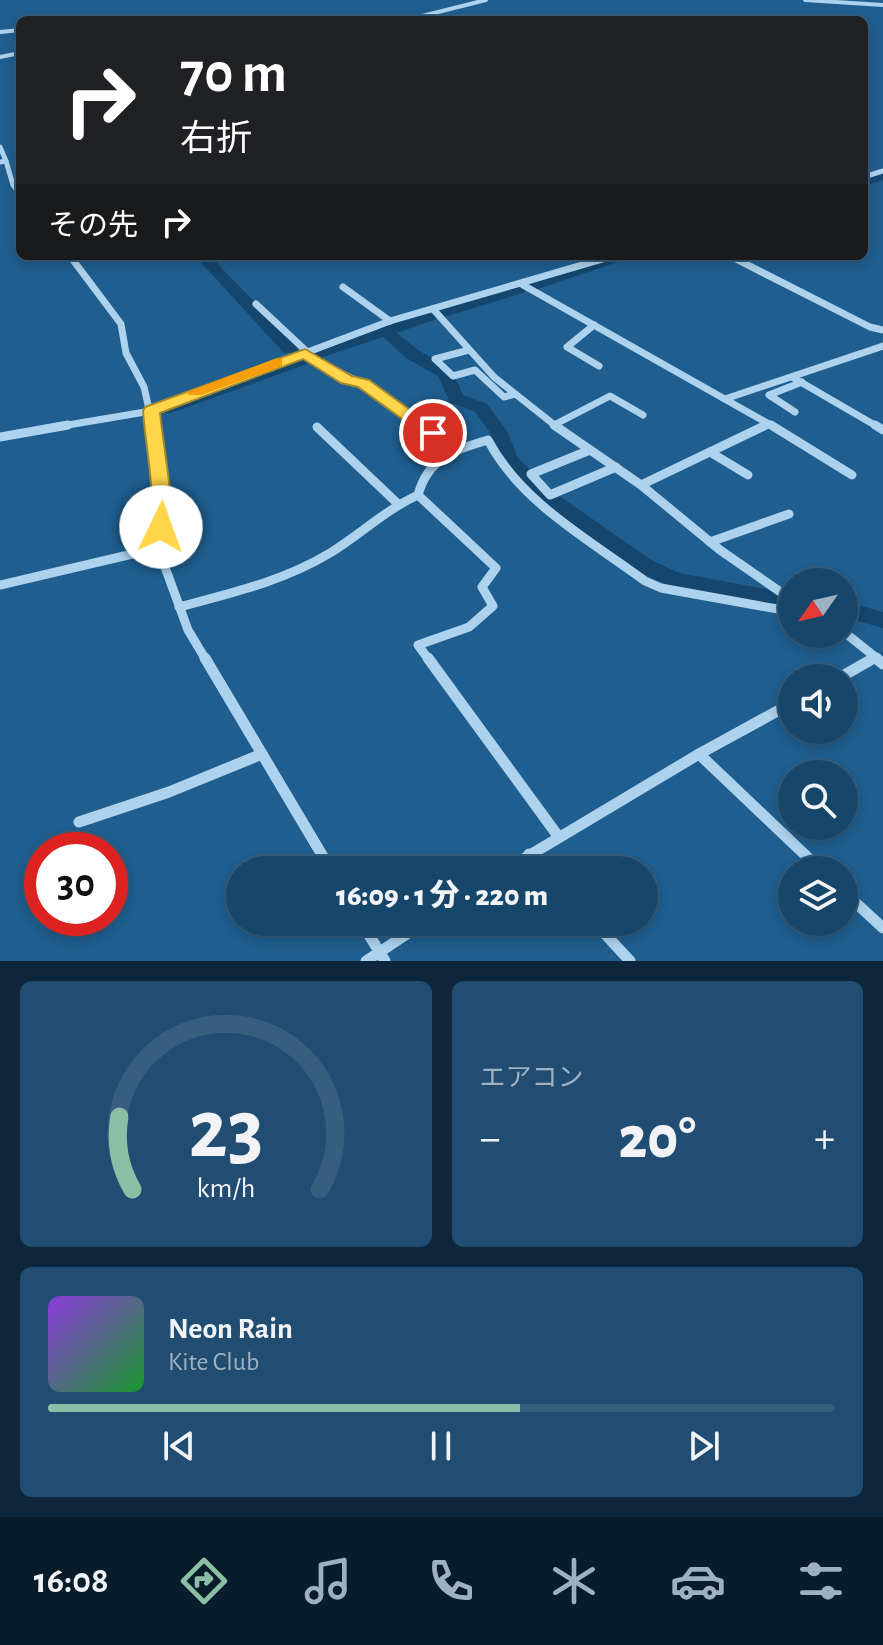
<!DOCTYPE html>
<html lang="ja">
<head>
<meta charset="utf-8">
<style>
  :root { --surface:#17466b; --page:#204d71; --text:#f1f3f6; --muted:#9eb1c1; --line:#365e7e; --accent:#8abfa5 }
  body { margin:0; font-family:"Alegreya Sans","Noto Sans JP",sans-serif; background:var(--page); color:var(--text); height:100vh; display:flex; flex-direction:column; font-size:30px; white-space:nowrap }
  * { box-sizing:border-box; margin:0 }
  p { font-size:26px; color:var(--muted) }
  .icon { flex:none; width:44px; height:44px; fill:none; stroke:currentColor; stroke-width:2; stroke-linecap:round; stroke-linejoin:round }
  .map { position:relative; height:961px; overflow:hidden }
  .panel { display:flex; flex-direction:column; gap:20px; padding:20px; background:#0d263b; flex:1 }
  .panel>* { flex:none }
  .banner { position:absolute; left:16px; top:16px; width:852px; height:244px; border-radius:12px; box-shadow:0 4px 12px #0003,0 0 0 2px var(--line); background:#202124; color:#fff; overflow:hidden }
  .needle { width:52px; rotate:236deg }
  .buttons { position:absolute; left:778px; top:568px; display:grid; gap:16px }
  .buttons a { display:grid; place-items:center; width:80px; height:80px; border-radius:50%; background:var(--surface); box-shadow:0 4px 12px #0003,0 0 0 2px var(--line); font-size:40px }
  .speed { position:absolute; left:24px; top:832px; display:flex; gap:16px; font-size:40px; font-weight:700; text-align:center }
  .speed>* { display:grid; place-content:center; width:104px; height:104px; border-radius:50%; background:var(--surface); box-shadow:0 4px 12px #0003,0 0 0 2px var(--line); line-height:1 }
  .speed .limit { border:12px solid #d22; background:#fff; color:#111 }
  .pin { position:absolute; display:grid; place-items:center; width:68px; height:68px; color:#fff; margin:-34px; border:4px solid #fff; border-radius:50%; box-shadow:0 2px 8px #0007 }
  .me { position:absolute; width:88px; margin:-44px; rotate:3deg; stroke-linejoin:round; filter:drop-shadow(0 0 6px #0008) }
  .turn { display:flex; align-items:center; gap:28px; height:168px; padding:0 32px; font-size:36px }
  .turn .icon { width:104px; height:104px; stroke-width:2.5 }
  .turn b { display:block; font-size:56px; line-height:68px }
  .then { display:flex; align-items:center; height:76px; padding:0 32px; background:#0003; gap:16px; font-size:30px }
  .big { font-size:60px; font-weight:800; line-height:1.1 }
  .panel .widget { flex:1; display:flex; flex-direction:column; justify-content:center; gap:12px; min-width:0; padding:0 28px; border-radius:12px; background:var(--page) }
  .panel .dial { align-items:center; gap:0 }
  .dial svg { height:208px; overflow:visible; fill:none; stroke:var(--line); stroke-width:7; stroke-linecap:round; text-anchor:middle }
  .dial text { fill:var(--text); stroke:none }
  .song { display:flex; align-items:center; gap:24px }
  .cover { width:96px; height:96px; border-radius:12px; background:linear-gradient(135deg,hsl(270 70% 55%),hsl(130 70% 35%)) }
  .played { height:8px; border-radius:4px; background:linear-gradient(90deg,var(--accent) 60%,var(--line) 60%) }
  .keys { display:flex; justify-content:space-around; direction:ltr }
  .heat { display:flex; justify-content:space-between; align-items:center; font-size:44px; direction:ltr }
  .panel .tiles { flex:1; display:grid; gap:20px; grid-template-columns:1fr 1fr }
  .widget:last-child { grid-column:span 2 }
  .trip { position:absolute; left:226px; top:856px; width:432px; height:80px; border-radius:40px; background:var(--surface); box-shadow:0 4px 12px #0003,0 0 0 2px var(--line); font-weight:800; line-height:80px; text-align:center }
  .dock { display:flex; height:128px; justify-content:space-around; align-items:center; background:#091c2b; color:var(--muted) }
  .dock .icon { width:56px; height:56px }
  .dock .selected { color:var(--accent) }
  .dock b { font-size:36px; color:var(--text) }
  .map>svg:first-child { display:block }
  .lines { fill:none; stroke-linecap:round; stroke-linejoin:round }
  .canal { fill:#15466d; fill-rule:evenodd }
  .street-far4 { stroke:#add2ed; stroke-width:4 }
  .street-far3 { stroke:#add2ed; stroke-width:5 }
  .street-far2 { stroke:#add2ed; stroke-width:7 }
  .street-far1 { stroke:#add2ed; stroke-width:9 }
  .street { stroke:#add2ed; stroke-width:11 }
  .route { fill:#ffd54a; stroke:#a68a30; stroke-width:2 }
  .slow { fill:#f59e0b }
</style>
</head>
<body>
<div class="map">
<svg width="883" height="961" viewBox="0 0 883 961">
  <rect width="100%" height="100%" fill="#1f5e8f"/>
  <g class="lines">
    <!-- canal -->
    <g class="canal">
      <path d="M883,172V180L864,186V178Z"/>
      <path d="M195,256H210L296,345L298,349L296,353H284Z"/>
      <path d="M613,256H635L541,288L536,290L528,285Z"/>
      <path d="M518,285L526,290L523,293L444,317L436,312L438,309Z"/>
      <path d="M430,311L436,313V319L397,333L418,350L451,369L463,395L487,404L507,431L518,458L552,491L653,561L679,573L782,592L785,598L782,604L774,606L674,588L637,571L538,499L502,464L489,431L475,412L450,402L438,376L406,358L383,337L317,359L308,354L311,350Z"/>
      <path d="M301,355L307,356L310,360L307,364L171,413H159L156,409L159,405Z"/>
      <path d="M844,601L883,612V628L844,617Z"/>
    </g>
    <!-- street-far4 -->
    <g class="street-far4">
      <path d="M805,0L883,5"/>
      <path d="M406,20L486,0"/>
      <path d="M0,32L20,30"/>
      <path d="M0,57L20,53"/>
    </g>
    <!-- street-far3 -->
    <g class="street-far3">
      <path d="M0,147L6,161L0,162"/>
      <path d="M6,161L13,185L20,194"/>
      <path d="M864,177L883,171"/>
    </g>
    <!-- street-far2 -->
    <g class="street-far2">
      <path d="M70,256L121,324L126,353L144,387L153,427"/>
      <path d="M730,256L870,327L883,330"/>
      <path d="M523,285L769,424L762,427"/>
      <path d="M343,287L390,321"/>
      <path d="M256,304L318,362L363,384L424,427"/>
      <path d="M433,309L494,377L557,427"/>
      <path d="M594,325L567,347L599,366"/>
      <path d="M469,350L435,359L453,376L475,370L504,397L515,394"/>
      <path d="M792,377L878,427"/>
      <path d="M725,399L883,346"/>
      <path d="M795,412L769,395L802,382"/>
      <path d="M769,424L774,427"/>
      <path d="M554,425L610,396L643,415"/>
      <path d="M56,427L151,411L390,321L613,256"/>
    </g>
    <!-- street-far1 -->
    <g class="street-far1">
      <path d="M152,425L163,492L158,548L188,630L206,660"/>
      <path d="M421,425L456,450"/>
      <path d="M554,425L641,485L720,550L792,600"/>
      <path d="M771,425L852,475"/>
      <path d="M875,425L883,430"/>
      <path d="M317,427L397,503"/>
      <path d="M0,437L68,425"/>
      <path d="M590,450L531,474L550,495L616,467"/>
      <path d="M710,452L748,475"/>
      <path d="M641,485L766,425"/>
      <path d="M418,495L496,568L482,587L493,606L469,627L418,645L429,660"/>
      <path d="M418,495C428,458 454,450 488,440C521,503 590,540 645,581L661,588L783,610L792,609"/>
      <path d="M710,542L789,514"/>
      <path d="M0,585L158,548"/>
      <path d="M179,607C231,593 284,581 330,553C361,534 385,510 418,495"/>
      <path d="M844,632L879,660"/>
      <path d="M871,660L875,658"/>
    </g>
    <!-- street -->
    <g class="street">
      <path d="M205,658L331,870"/>
      <path d="M428,658L558,836"/>
      <path d="M876,658L883,664"/>
      <path d="M839,678L874,658"/>
      <path d="M699,754L821,870"/>
      <path d="M79,822L169,792L262,754"/>
      <path d="M529,854L545,870"/>
      <path d="M505,870L699,754L792,703"/>
      <path d="M844,892L883,928"/>
      <path d="M361,922L385,961"/>
      <path d="M594,922L630,961"/>
      <path d="M366,961L425,922"/>
    </g>
  </g>
  <!-- route -->
  <path class="route" d="M305,349L352,376L369,380L442,433L433,438L427,437L358,387L341,383L303,359L160,413C164,453 173,488 170,527L161,533L154,532L151,527C155,488 146,451 143,411L145,407Z"/>
  <!-- slow -->
  <path class="slow" d="M277,358L282,359V366L201,395H189L187,392Z"/>
</svg>
<div class="buttons">
<a><svg class="needle" viewBox="-14 -14 28 28"><path d="M0-13l5 13h-10z" fill="#e53935"/><path d="M0 13l5-13h-10z" fill="#9eb1c1"/></svg></a>
<a><svg class="icon" aria-label="sound" viewBox="0 0 24 24"><path d="M4 9h4l5-4v14l-5-4H4zM17 9q2 3 0 6"/></svg></a>
<a><svg class="icon" aria-label="search" viewBox="0 0 24 24"><circle cx="10" cy="10" r="6"/><path d="M15 15l6 6"/></svg></a>
<a><svg class="icon" aria-label="layers" viewBox="0 0 24 24"><path d="M12 4l9 5-9 5-9-5zM3 14l9 5 9-5"/></svg></a>
</div>
<div class="speed"><div class="limit">30</div></div>
<div class="pin" style="left:433px;top:433px;background:#d93025"><svg class="icon" aria-label="arrive" viewBox="0 0 24 24"><path d="M6 21V4h12l-3 4 3 4H6"/></svg></div>
<svg class="me" style="left:161px;top:527px" viewBox="-20 -20 40 40"><circle r="19" fill="#fff"/><path d="M0-13L10 11 0 6-10 11z" fill="#ffd54a"/></svg>
<div class="trip">16:09 · 1 分 · 220 m</div>
<div class="banner">
<div class="turn"><svg class="icon" aria-label="right" viewBox="0 0 24 24"><path d="M7 20v-9h11M14 6l5 5-5 5"/></svg><div><b>70 m</b>右折</div></div>
<div class="then">その先<svg class="icon" aria-label="right" viewBox="0 0 24 24"><path d="M7 20v-9h11M14 6l5 5-5 5"/></svg></div>
</div>
</div>
<section class="panel">
<div class="tiles">
<div class="widget dial"><svg viewBox="0 0 100 80">
<path d="M14 69A42 42 0 1 1 86 69"/>
<path d="M14 69A42 42 0 0 1 9 41" stroke="#8abfa5"/>
<text x="50" y="56" font-size="32" font-weight="700">23</text>
<text x="50" y="72" font-size="11">km/h</text>
</svg></div>
<div class="widget"><p>エアコン</p>
<div class="heat"><a>−</a><b class="big">20°</b><a>+</a></div>
</div>
<div class="widget">
<div class="song"><i class="cover"></i><div><b>Neon Rain</b><p>Kite Club</p></div></div>
<div class="played"></div>
<div class="keys"><svg class="icon" aria-label="previous" viewBox="0 0 24 24"><path d="M18 5L8 12l10 7zM5 5v14"/></svg><svg class="icon" aria-label="pause" viewBox="0 0 24 24"><path d="M8 5v14M16 5v14"/></svg><svg class="icon" aria-label="next" viewBox="0 0 24 24"><path d="M6 5l10 7-10 7zM19 5v14"/></svg></div>
</div>
</div>
</section>
<nav class="dock">
<b>16:08</b>
<svg class="icon selected" aria-label="directions" viewBox="0 0 24 24"><path d="M12 3l9 9-9 9-9-9zM9 14v-3h6M13 9l2 2-2 2"/></svg>
<svg class="icon" aria-label="music" viewBox="0 0 24 24"><path d="M9 18V5l10-2v13"/><circle cx="6" cy="18" r="3"/><circle cx="16" cy="16" r="3"/></svg>
<svg class="icon" aria-label="phone" viewBox="0 0 24 24"><path d="M5 4h4l2 5-3 2q2 4 5 5l2-3 5 2v4C11 20 4 13 5 4z"/></svg>
<svg class="icon" aria-label="climate" viewBox="0 0 24 24"><path d="M12 3v18M4 7l16 10M4 17L20 7"/></svg>
<svg class="icon" aria-label="car" viewBox="0 0 24 24"><path d="M5 17H2v-5l4-1 3-4h7l3 4 3 1v5h-3M9 17h6M6 11h13"/><circle cx="7" cy="17" r="2"/><circle cx="17" cy="17" r="2"/></svg>
<svg class="icon" aria-label="filters" viewBox="0 0 24 24"><path d="M4 7h16M4 17h16"/><circle cx="9" cy="7" r="2"/><circle cx="15" cy="17" r="2"/></svg>
</nav>
</body>
</html>
